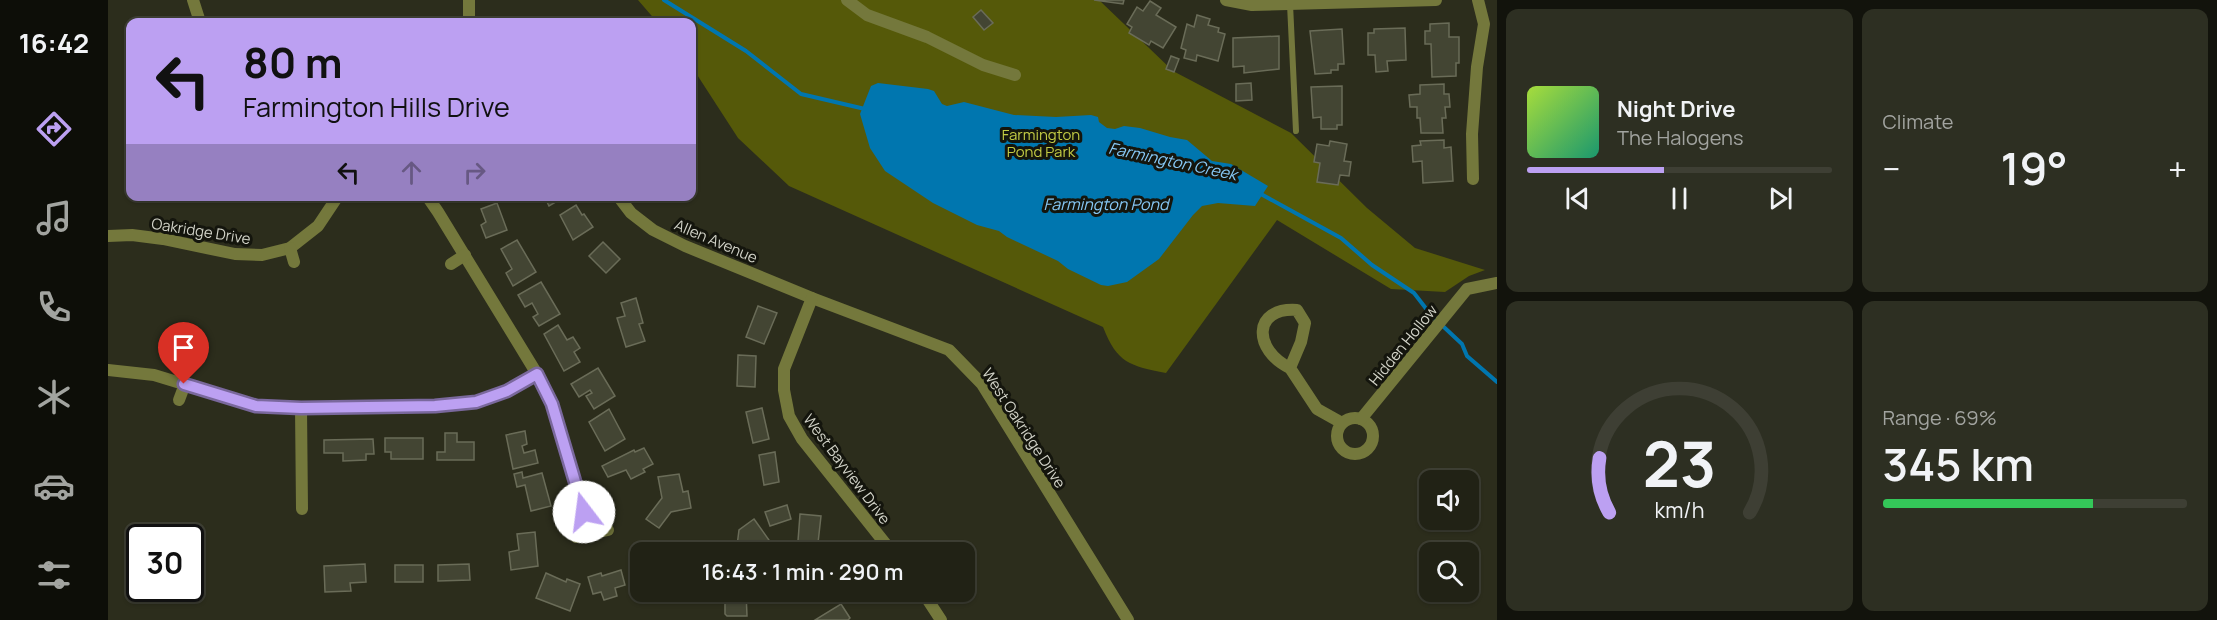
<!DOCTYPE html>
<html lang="en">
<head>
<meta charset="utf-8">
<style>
  :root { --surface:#212215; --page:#2d2f22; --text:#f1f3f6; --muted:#a2a4a0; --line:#3e3f34; --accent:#bca0f2 }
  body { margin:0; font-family:Manrope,sans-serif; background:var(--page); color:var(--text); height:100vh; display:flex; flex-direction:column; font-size:22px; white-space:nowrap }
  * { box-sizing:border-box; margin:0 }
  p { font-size:20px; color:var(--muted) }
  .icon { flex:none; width:33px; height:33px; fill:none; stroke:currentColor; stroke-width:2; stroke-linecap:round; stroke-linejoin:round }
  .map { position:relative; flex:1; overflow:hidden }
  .sheet { display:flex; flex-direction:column; gap:9px; padding:9px; background:#12130c; width:720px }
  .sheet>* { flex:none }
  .top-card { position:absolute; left:18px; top:18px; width:570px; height:183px; border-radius:12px; box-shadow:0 2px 4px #0004,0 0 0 2px var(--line); background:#bca0f2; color:#111; overflow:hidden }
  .tools { position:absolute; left:1311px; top:470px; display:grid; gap:12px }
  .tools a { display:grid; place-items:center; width:60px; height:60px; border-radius:12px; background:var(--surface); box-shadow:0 2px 4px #0004,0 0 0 2px var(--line); font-size:30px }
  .speed { position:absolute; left:18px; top:524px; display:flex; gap:12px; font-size:30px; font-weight:700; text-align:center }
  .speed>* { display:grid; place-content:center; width:78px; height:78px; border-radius:50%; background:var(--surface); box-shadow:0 2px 4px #0004,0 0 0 2px var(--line); line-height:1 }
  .speed .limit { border:3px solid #111; border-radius:9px; background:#fff; color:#111 }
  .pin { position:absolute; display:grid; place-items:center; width:51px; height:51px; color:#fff; margin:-62px -26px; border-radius:50% 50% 50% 0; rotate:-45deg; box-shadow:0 0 6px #0007 }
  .pin .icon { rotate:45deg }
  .me { position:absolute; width:66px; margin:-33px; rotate:345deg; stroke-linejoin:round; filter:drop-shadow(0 0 4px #0008) }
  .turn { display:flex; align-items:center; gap:21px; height:126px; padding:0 18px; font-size:27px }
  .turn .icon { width:78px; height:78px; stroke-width:2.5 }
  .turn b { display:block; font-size:42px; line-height:51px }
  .lanes { display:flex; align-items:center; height:57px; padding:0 18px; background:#0003; justify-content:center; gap:30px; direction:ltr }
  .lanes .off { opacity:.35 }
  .big { font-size:45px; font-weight:600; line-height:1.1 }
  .sheet .card { flex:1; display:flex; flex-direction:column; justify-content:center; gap:9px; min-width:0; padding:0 21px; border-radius:12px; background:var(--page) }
  .sheet .dial { align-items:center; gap:0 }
  .dial svg { height:156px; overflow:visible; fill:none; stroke:var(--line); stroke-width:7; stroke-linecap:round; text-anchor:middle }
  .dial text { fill:var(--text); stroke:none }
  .song { display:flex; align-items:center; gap:18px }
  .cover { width:72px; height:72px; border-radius:9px; background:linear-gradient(135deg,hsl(80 70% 55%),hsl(160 70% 35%)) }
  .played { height:6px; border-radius:3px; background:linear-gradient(90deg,var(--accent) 45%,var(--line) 45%) }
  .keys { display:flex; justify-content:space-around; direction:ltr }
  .heat { display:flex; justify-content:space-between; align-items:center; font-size:33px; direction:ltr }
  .charge { height:9px; border-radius:4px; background:linear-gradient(90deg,#34c759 69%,var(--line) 0) }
  .sheet .tiles { flex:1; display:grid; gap:9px; grid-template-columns:repeat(2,1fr) }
  .trip { position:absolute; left:522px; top:542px; width:345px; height:60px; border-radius:12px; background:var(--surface); box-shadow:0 2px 4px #0004,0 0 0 2px var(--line); font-weight:600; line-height:60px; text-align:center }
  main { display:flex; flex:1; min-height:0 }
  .menu { display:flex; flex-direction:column; width:108px; justify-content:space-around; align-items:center; background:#0d0e08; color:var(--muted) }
  .menu .icon { width:42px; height:42px }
  .menu .on { color:var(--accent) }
  .menu b { font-size:27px; color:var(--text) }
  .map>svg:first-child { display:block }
  .green { fill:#555909 }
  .water { fill:#0076af }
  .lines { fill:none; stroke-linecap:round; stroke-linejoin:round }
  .stream { stroke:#0076af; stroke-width:4 }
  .building { fill:#434533; stroke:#6a6c58; stroke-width:1.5 }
  .lane { stroke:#74783c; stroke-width:6 }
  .street { stroke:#74783c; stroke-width:12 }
  .route-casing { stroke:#7a689d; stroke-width:15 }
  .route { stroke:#bca0f2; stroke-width:10 }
  .labels { text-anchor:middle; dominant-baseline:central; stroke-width:6; stroke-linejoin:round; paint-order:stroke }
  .park-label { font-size:15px; fill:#c2ca44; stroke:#14150d }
  .street-label { font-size:15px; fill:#d2d3c8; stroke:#14150d }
  .water-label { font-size:16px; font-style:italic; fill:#87c8f5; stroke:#14150d }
</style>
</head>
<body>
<main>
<nav class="menu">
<b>16:42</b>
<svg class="icon on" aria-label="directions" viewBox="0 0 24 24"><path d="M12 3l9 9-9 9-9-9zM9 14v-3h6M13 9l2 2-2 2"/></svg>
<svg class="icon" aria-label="music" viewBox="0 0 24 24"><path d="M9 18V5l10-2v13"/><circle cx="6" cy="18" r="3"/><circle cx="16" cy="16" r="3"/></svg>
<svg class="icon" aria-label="phone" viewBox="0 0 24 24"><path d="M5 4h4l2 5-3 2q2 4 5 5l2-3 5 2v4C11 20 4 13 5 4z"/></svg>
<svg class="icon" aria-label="climate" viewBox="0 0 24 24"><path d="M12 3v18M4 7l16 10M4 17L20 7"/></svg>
<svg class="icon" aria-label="car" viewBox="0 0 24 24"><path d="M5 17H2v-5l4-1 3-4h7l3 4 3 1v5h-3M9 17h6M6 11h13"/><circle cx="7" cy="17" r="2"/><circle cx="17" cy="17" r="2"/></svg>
<svg class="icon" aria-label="filters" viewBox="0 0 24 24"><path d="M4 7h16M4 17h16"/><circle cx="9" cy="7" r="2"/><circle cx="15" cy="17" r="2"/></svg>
</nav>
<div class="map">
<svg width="1389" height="620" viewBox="0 0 1389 620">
  <rect width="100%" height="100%" fill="#2c2d1c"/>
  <!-- green -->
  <path class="green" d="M530,0H991L1065,71L1183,133L1259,208L1307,248L1377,270L1361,276L1337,292L1283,289L1169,220L1058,373C1022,366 1009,363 995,327L681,186L630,138L584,67V22H549Z"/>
  <!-- water -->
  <path class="water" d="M770,83L820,89L826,91L834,104L839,106L856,102L906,115L948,117L983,115L990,117L991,122L999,128L1007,129L1016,126L1032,128L1062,137L1079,140L1104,161L1123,164L1160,186L1147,206L1110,203L1094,206L1085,215L1051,259L1019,282L1000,286L993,285L960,269L950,261L899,237L891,231L869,225L825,203L777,171L762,148L752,114L763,86Z"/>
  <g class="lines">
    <!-- stream -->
    <g class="stream">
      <path d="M556,0L638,51L693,94L757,109"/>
      <path d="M1151,193L1233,238L1264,265L1306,293L1323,315L1354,344L1359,356L1389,382"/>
    </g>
  </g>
  <!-- building -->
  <g class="building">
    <path d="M986,0H1016L1015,4Z"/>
    <path d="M1042,1L1053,8L1048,15L1068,27L1055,48L1043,41L1041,45L1021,33L1024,27L1019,24L1029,7L1035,11Z"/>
    <path d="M873,10L885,23L876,30L865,17Z"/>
    <path d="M1089,15L1102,19L1100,25L1111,28L1110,32L1117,34L1110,61L1089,55L1088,61L1076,58L1078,50L1073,48L1079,24L1086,27Z"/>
    <path d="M1341,23V37H1351V63H1348V76L1324,77L1323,44H1317V31H1322V24Z"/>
    <path d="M1297,28L1298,60L1279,61L1280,71L1268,72L1267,55H1260V33H1266V29Z"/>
    <path d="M1234,29L1236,64H1230V70H1223V73L1207,74L1202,31Z"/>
    <path d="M1171,36V69L1136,73V66L1125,67V38Z"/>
    <path d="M1063,56L1071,59L1066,72L1058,69Z"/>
    <path d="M1143,83L1144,100L1128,101V84Z"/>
    <path d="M1336,84V94H1341L1342,107H1337L1338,118H1334L1335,133H1313L1312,118H1309V107H1302L1301,95L1312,94V85Z"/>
    <path d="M1234,86V125H1229V129H1213V117L1205,118L1203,87Z"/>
    <path d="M1336,140V148L1343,147L1345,181L1315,183L1314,161L1305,162L1304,146L1313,145L1312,141Z"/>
    <path d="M1222,141L1239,144L1236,161L1243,162L1241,176L1232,175L1230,185L1209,182L1212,163L1206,162L1209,144L1221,146Z"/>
    <path d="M436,196H458L441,206Z"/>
    <path d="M389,203L399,230L378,238L373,225L378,222L373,209Z"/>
    <path d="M468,205L474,215L476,214L485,227L465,240L452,215Z"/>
    <path d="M409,240L428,272L405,286L398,273L404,269L393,249Z"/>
    <path d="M495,242L512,259L498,273L481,256Z"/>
    <path d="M433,282L452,314L431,326L425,317L430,314L424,303L417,307L410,295Z"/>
    <path d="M528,298L535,323L531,324L537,341L518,347L509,318L517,316L513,303Z"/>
    <path d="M650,306L669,313L656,344L638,337Z"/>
    <path d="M450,325L459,340L465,337L472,348L466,352L472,362L456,371L436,334Z"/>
    <path d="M630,355L648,356L647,387L629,386Z"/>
    <path d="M490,368L507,396L486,409L478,396L484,393L482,390L471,397L463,384Z"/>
    <path d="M654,408L661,439L645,443L638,412Z"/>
    <path d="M501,409L517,439L497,451L481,422Z"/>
    <path d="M417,431L419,444L414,446L416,453L427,450L430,463L405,469L398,435Z"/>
    <path d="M337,433H349V442H366V460H329V452H337Z"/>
    <path d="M277,438H315V459H283V452H277Z"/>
    <path d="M265,439L266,454H258V460L235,461V453H216V440Z"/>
    <path d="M536,448L545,464L535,469L537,472L523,479L518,470L500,477L494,466L526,450L527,452Z"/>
    <path d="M667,452L671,482L656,485L651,455Z"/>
    <path d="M414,472L415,478L434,473L443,506L423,511L417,485L409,487L406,474Z"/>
    <path d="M571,474L575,492L580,491L583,508L563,512L551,528L538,519L554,498L550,477Z"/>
    <path d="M679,505L683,519L662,526L657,512Z"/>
    <path d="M692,514L713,516L710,543L690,541Z"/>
    <path d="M646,519L661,540L645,552H621L622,545L629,546L631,530Z"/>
    <path d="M427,532L430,566L403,570L401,552L411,550L409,534Z"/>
    <path d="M541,541L562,544L560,552H539Z"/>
    <path d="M532,557V581L522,571Z"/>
    <path d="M257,564L258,582L242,583L243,591L217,592L216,566Z"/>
    <path d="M361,564L362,580L330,581V565Z"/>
    <rect x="287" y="565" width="28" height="17"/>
    <path d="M513,570L517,585L507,588L509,596L496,600L493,592L485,594L480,577L493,573L494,576Z"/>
    <path d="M438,573L458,582L459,579L472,584L462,611L428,598Z"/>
    <path d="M628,591H638L639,616H619L617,614V601L628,599Z"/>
    <path d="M733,604L742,618L740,620H707Z"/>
  </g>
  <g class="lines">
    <!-- lane -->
    <path class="lane" d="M1182,4L1188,131"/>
    <!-- street -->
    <g class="street">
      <path d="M85,0L92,22"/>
      <path d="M361,0V22"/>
      <path d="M739,0L759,15L819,37L875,65L907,75"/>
      <path d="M1118,0L1144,5L1328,0"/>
      <path d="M1365,179L1364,134L1369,67L1376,24L1370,0"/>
      <path d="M319,196L330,212L429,374L444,404L482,534"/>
      <path d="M510,196L523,213L545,230L577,246L704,298L841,350L874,384L1020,620"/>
      <path d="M0,236L24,235L55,239L127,254L154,255L182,248L210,226L230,196"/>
      <path d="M182,248L186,262"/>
      <path d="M343,264L357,255"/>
      <path d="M704,298L676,369V390L681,416L694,439L784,552"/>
      <path d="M1182,368C1145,350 1144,307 1189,310L1197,323L1193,342L1182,368L1209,409L1234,423"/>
      <path d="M0,370L46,375L148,406L193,408L327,406L368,402L398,391L429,374"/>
      <path d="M71,400L77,384"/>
      <path d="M193,408L194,509"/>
      <circle cx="1247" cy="436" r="18"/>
      <path d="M1253,419L1359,289L1389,283"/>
      <path d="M468,537L500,530"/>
      <path d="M814,591L833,620"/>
    </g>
  </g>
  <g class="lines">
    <!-- route casing -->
    <g class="route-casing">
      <path id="route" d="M76,384L148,406L193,408L327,406L368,402L399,391L429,374L444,404L476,512"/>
    </g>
    <!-- route -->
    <use href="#route" class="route"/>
  </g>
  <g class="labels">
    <!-- park labels -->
    <g class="park-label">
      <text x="933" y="134">Farmington<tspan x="933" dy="17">Pond Park</tspan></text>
    </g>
    <!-- street labels -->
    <g class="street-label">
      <text transform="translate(93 231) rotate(9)">Oakridge Drive</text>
      <text transform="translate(608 241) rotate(23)">Allen Avenue</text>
      <text transform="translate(1295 345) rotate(-51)">Hidden Hollow</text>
      <text transform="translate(916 428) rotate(57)">West Oakridge Drive</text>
      <text transform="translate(739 469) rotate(53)">West Bayview Drive</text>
    </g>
    <!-- water labels -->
    <g class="water-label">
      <text transform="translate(1065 161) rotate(12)">Farmington Creek</text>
      <text x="998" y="204">Farmington Pond</text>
    </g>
  </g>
</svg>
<div class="tools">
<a><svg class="icon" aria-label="sound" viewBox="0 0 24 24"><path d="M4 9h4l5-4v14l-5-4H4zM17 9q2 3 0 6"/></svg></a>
<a><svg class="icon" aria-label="search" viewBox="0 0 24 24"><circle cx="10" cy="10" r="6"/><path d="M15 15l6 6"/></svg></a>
</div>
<div class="speed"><div class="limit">30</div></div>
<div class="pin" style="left:76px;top:384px;background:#d93025"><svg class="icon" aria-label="arrive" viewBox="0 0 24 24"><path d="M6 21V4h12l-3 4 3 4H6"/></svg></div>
<svg class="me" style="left:476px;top:512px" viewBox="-20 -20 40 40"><circle r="19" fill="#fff"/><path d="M0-13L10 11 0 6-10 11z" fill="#bca0f2"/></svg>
<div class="trip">16:43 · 1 min · 290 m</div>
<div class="top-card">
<div class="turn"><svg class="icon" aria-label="left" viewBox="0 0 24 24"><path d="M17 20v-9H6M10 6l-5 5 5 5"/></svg><div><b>80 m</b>Farmington Hills Drive</div></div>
<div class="lanes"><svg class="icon" aria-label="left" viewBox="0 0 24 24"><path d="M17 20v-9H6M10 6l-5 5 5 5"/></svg><svg class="icon off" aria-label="ahead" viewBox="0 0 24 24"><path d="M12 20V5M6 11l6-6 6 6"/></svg><svg class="icon off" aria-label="right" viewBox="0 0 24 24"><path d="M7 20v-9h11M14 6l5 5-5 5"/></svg></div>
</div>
</div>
<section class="sheet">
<div class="tiles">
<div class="card">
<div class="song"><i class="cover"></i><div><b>Night Drive</b><p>The Halogens</p></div></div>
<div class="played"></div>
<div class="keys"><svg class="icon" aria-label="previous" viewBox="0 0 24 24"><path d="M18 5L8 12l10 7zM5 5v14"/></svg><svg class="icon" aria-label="pause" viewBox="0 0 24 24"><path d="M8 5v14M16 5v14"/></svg><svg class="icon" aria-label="next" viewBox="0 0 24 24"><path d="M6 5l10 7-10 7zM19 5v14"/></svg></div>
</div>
<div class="card"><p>Climate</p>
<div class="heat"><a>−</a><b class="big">19°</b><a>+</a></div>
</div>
<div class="card dial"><svg viewBox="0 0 100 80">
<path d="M14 69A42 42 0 1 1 86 69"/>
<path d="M14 69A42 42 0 0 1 9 41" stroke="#bca0f2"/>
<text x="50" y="56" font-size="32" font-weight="700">23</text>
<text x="50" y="72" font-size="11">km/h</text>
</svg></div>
<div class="card"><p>Range · 69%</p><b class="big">345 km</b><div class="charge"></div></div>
</div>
</section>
</main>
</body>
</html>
